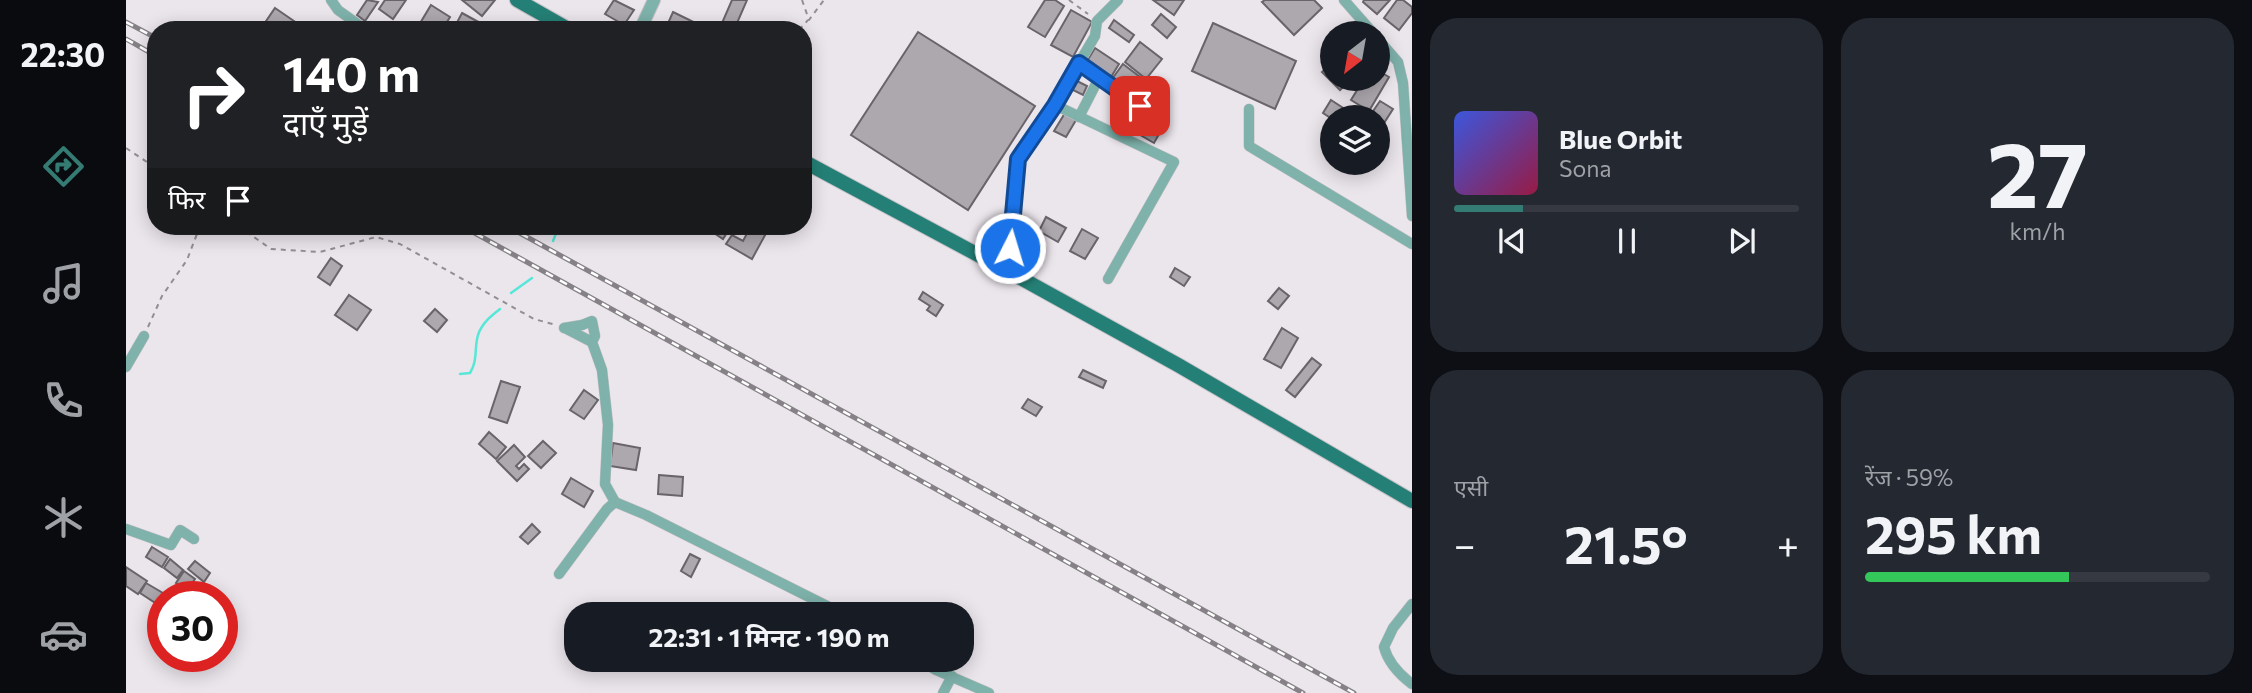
<!DOCTYPE html>
<html lang="hi">
<head>
<meta charset="utf-8">
<style>
  :root { --surface:#171b24; --page:#242831; --text:#f1f3f6; --muted:#9ea1a6; --line:#363941; --accent:#347b73 }
  body { margin:0; font-family:Commissioner,"Noto Sans Devanagari",sans-serif; background:var(--page); color:var(--text); height:100vh; display:flex; flex-direction:column; font-size:26px; white-space:nowrap }
  * { box-sizing:border-box; margin:0 }
  p { font-size:23px; color:var(--muted) }
  .icon { flex:none; width:38px; height:38px; fill:none; stroke:currentColor; stroke-width:2; stroke-linecap:round; stroke-linejoin:round }
  .map { position:relative; flex:1; overflow:hidden }
  .sheet { display:flex; flex-direction:column; gap:18px; padding:18px; background:#0d0f14; width:840px }
  .sheet>* { flex:none }
  .top-card { position:absolute; left:21px; top:21px; width:665px; height:214px; border-radius:28px; box-shadow:0 4px 18px #0003; background:#202124; color:#fff; overflow:hidden }
  .needle { width:46px; rotate:211deg }
  .controls { position:absolute; left:1194px; top:21px; display:grid; gap:14px }
  .controls a { display:grid; place-items:center; width:70px; height:70px; border-radius:50%; background:var(--surface); box-shadow:0 4px 18px #0003; font-size:35px }
  .speed { position:absolute; left:21px; top:581px; display:flex; gap:14px; font-size:35px; font-weight:700; text-align:center }
  .speed>* { display:grid; place-content:center; width:91px; height:91px; border-radius:50%; background:var(--surface); box-shadow:0 4px 18px #0003; line-height:1 }
  .speed .limit { border:10px solid #d22; background:#fff; color:#111 }
  .pin { position:absolute; display:grid; place-items:center; width:60px; height:60px; color:#fff; margin:-30px; border-radius:14px; box-shadow:0 4px 10px #0006 }
  .me { position:absolute; width:77px; margin:-38px; rotate:5deg; stroke-linejoin:round; filter:drop-shadow(0 0 5px #0008) }
  .turn { display:flex; align-items:center; gap:24px; height:147px; padding:0 21px; font-size:32px }
  .turn .icon { width:91px; height:91px; stroke-width:2.5 }
  .turn b { display:block; font-size:49px; line-height:60px }
  .then { display:flex; align-items:center; height:66px; padding:0 21px; background:#0003; gap:14px; font-size:26px }
  .big { font-size:52px; font-weight:700; line-height:1.1 }
  .sheet .tile { flex:1; display:flex; flex-direction:column; justify-content:center; gap:10px; min-width:0; padding:0 24px; border-radius:28px; background:var(--page) }
  .sheet .dial { align-items:center; gap:0 }
  .dial b { font-size:91px; line-height:1 }
  .song { display:flex; align-items:center; gap:21px }
  .cover { width:84px; height:84px; border-radius:10px; background:linear-gradient(135deg,hsl(230 70% 55%),hsl(340 70% 35%)) }
  .played { height:7px; border-radius:4px; background:linear-gradient(90deg,var(--accent) 20%,var(--line) 20%) }
  .keys { display:flex; justify-content:space-around; direction:ltr }
  .heat { display:flex; justify-content:space-between; align-items:center; font-size:38px; direction:ltr }
  .charge { height:10px; border-radius:5px; background:linear-gradient(90deg,#34c759 59%,var(--line) 0) }
  .sheet .tiles { flex:1; display:grid; gap:18px; grid-template-columns:repeat(2,1fr) }
  .trip { position:absolute; left:438px; top:602px; width:410px; height:70px; border-radius:28px; background:var(--surface); box-shadow:0 4px 18px #0003; font-weight:700; line-height:70px; text-align:center }
  main { display:flex; flex:1; min-height:0 }
  .tab-bar { display:flex; flex-direction:column; width:126px; justify-content:space-around; align-items:center; background:#090b0e; color:var(--muted) }
  .tab-bar .icon { width:49px; height:49px }
  .tab-bar .current { color:var(--accent) }
  .tab-bar b { font-size:32px; color:var(--text) }
  .map>svg:first-child { display:block }
  .lines { fill:none; stroke-linecap:round; stroke-linejoin:round }
  .stream { stroke:#57e7d7; stroke-width:2.5 }
  .building { fill:#ada8ae; stroke:#686469; stroke-width:2 }
  .minor-casing { stroke:#c6c1c7; stroke-width:11 }
  .tertiary-casing { stroke:#c6c1c7; stroke-width:14 }
  .primary-casing { stroke:#c6c1c7; stroke-width:16 }
  .path { stroke:#928e93; stroke-width:2; stroke-dasharray:5 5; stroke-linecap:butt }
  .minor { stroke:#7eb2ab; stroke-width:10 }
  .tertiary { stroke:#7eb2ab; stroke-width:12 }
  .primary { stroke:#248076; stroke-width:14 }
  .rail-casing { stroke:#858186; stroke-width:5 }
  .rail { stroke:#fff; stroke-width:2.5; stroke-dasharray:8; stroke-linecap:butt }
  .route-casing { stroke:#114b97; stroke-width:18 }
  .route { stroke:#1a73e8; stroke-width:12 }
</style>
</head>
<body>
<main>
<nav class="tab-bar">
<b>22:30</b>
<svg class="icon current" aria-label="directions" viewBox="0 0 24 24"><path d="M12 3l9 9-9 9-9-9zM9 14v-3h6M13 9l2 2-2 2"/></svg>
<svg class="icon" aria-label="music" viewBox="0 0 24 24"><path d="M9 18V5l10-2v13"/><circle cx="6" cy="18" r="3"/><circle cx="16" cy="16" r="3"/></svg>
<svg class="icon" aria-label="phone" viewBox="0 0 24 24"><path d="M5 4h4l2 5-3 2q2 4 5 5l2-3 5 2v4C11 20 4 13 5 4z"/></svg>
<svg class="icon" aria-label="climate" viewBox="0 0 24 24"><path d="M12 3v18M4 7l16 10M4 17L20 7"/></svg>
<svg class="icon" aria-label="car" viewBox="0 0 24 24"><path d="M5 17H2v-5l4-1 3-4h7l3 4 3 1v5h-3M9 17h6M6 11h13"/><circle cx="7" cy="17" r="2"/><circle cx="17" cy="17" r="2"/></svg>
</nav>
<div class="map">
<svg width="1286" height="693" viewBox="0 0 1286 693">
  <rect width="100%" height="100%" fill="#ebe5ec"/>
  <g class="lines">
    <!-- stream -->
    <g class="stream">
      <path d="M427,241L433,226"/>
      <path d="M385,293L406,278"/>
      <path d="M334,374L344,373C352,360 348,349 352,335C356,323 365,316 374,309"/>
    </g>
  </g>
  <!-- building -->
  <g class="building">
    <path d="M241,0L252,2L239,21L231,15Z"/>
    <path d="M259,0H280L267,19L253,9Z"/>
    <path d="M336,0H369L356,16Z"/>
    <path d="M488,0L508,10L498,25L479,14Z"/>
    <path d="M606,0H621L608,30H593Z"/>
    <path d="M919,0H929L938,6L919,37L902,27Z"/>
    <path d="M1027,0H1058L1048,15Z"/>
    <path d="M1139,0H1188L1196,8L1168,35L1136,2Z"/>
    <path d="M1238,0H1264L1251,14L1237,2Z"/>
    <path d="M1271,0H1277L1286,7V13L1273,30L1258,18Z"/>
    <path d="M305,5L324,17L316,30H290Z"/>
    <path d="M149,8L181,30H134Z"/>
    <path d="M945,10L966,22L947,57L925,45Z"/>
    <path d="M547,12L582,29L581,30H539Z"/>
    <path d="M336,13L367,30H327Z"/>
    <path d="M1035,14L1050,27L1041,38L1026,25Z"/>
    <path d="M988,20L1008,35L1003,42L983,28Z"/>
    <path d="M1087,23L1170,61L1149,109L1066,71Z"/>
    <path d="M792,32L909,106L842,210L725,135Z"/>
    <path d="M1014,42L1036,59L1020,79L999,62Z"/>
    <path d="M969,48L993,64L985,77L961,61Z"/>
    <path d="M1206,63V79H1226L1214,90L1196,72Z"/>
    <path d="M997,64L1022,83L1013,95L995,81L993,84L986,79Z"/>
    <path d="M1251,70L1263,77L1243,111L1225,100L1238,79H1251Z"/>
    <path d="M947,79L961,86L957,95L943,88Z"/>
    <path d="M1205,100L1231,117L1206,119L1197,113Z"/>
    <path d="M1254,101L1267,109L1251,134V117H1243Z"/>
    <path d="M999,106L1037,127L1028,143L990,121Z"/>
    <path d="M939,113L950,120L940,137L928,131Z"/>
    <path d="M920,217L940,228L932,242L913,231Z"/>
    <path d="M584,226H594L602,231L597,239L582,229Z"/>
    <path d="M625,226H644L626,259L600,244L606,235L617,241Z"/>
    <path d="M956,229L972,238L959,259L944,251Z"/>
    <path d="M205,258L216,266L204,285L192,277Z"/>
    <path d="M1049,268L1064,277L1058,286L1044,277Z"/>
    <path d="M1153,288L1163,296L1152,309L1142,301Z"/>
    <path d="M797,292L817,305L810,316L801,310L804,306L793,299Z"/>
    <path d="M223,295L245,310L231,330L209,315Z"/>
    <path d="M309,309L321,320L311,332L298,321Z"/>
    <path d="M1156,328L1172,338L1155,368L1138,359Z"/>
    <path d="M1186,358L1195,365L1169,397L1160,390Z"/>
    <path d="M957,370L980,381L977,388L953,377Z"/>
    <path d="M375,381L394,387L381,423L363,417Z"/>
    <path d="M458,390L472,400L458,419L444,410Z"/>
    <path d="M902,399L916,407L910,416L896,408Z"/>
    <path d="M363,432L380,447L370,459L353,444Z"/>
    <path d="M417,441L430,453L415,468L402,456Z"/>
    <path d="M487,443L514,448L510,470L484,466Z"/>
    <path d="M388,445L399,457L390,466L393,469L398,464L403,469L391,481L371,461Z"/>
    <path d="M533,475L557,477L556,496L532,494Z"/>
    <path d="M445,478L467,491L458,507L436,494Z"/>
    <path d="M406,524L414,532L402,544L394,537Z"/>
    <path d="M26,547L42,557L36,567L20,557Z"/>
    <path d="M564,554L574,559L565,577L555,571Z"/>
    <path d="M44,559L57,570L51,578L38,568Z"/>
    <path d="M69,561L84,573L78,582L62,569Z"/>
    <path d="M0,567L21,581L12,594L0,586Z"/>
    <path d="M58,571L69,579L61,590L50,583Z"/>
    <path d="M20,583L37,593L31,604L14,593Z"/>
  </g>
  <g class="lines">
    <!-- minor casing -->
    <g class="minor-casing">
      <g id="minor">
        <path d="M205,0L212,10L240,30"/>
        <path d="M1218,0L1247,33"/>
        <path d="M1251,38L1272,62L1277,83L1286,216"/>
        <path d="M953,63L1014,106"/>
        <path d="M929,105L1048,162L982,279"/>
        <path d="M1123,109V146L1286,244"/>
        <path d="M953,117L974,76"/>
        <path d="M882,271L892,159L929,105L953,63L969,36L971,21L992,0"/>
        <path d="M438,328L456,325L466,321L469,336L466,342L476,370L482,425L479,484L489,502"/>
        <path d="M439,328L466,342"/>
        <path d="M0,367L18,336"/>
        <path d="M0,529L45,545L54,530L68,539"/>
        <path d="M433,574L481,509L489,502L520,515L717,614"/>
        <path d="M1286,604L1267,628L1258,647C1262,662 1274,675 1286,684"/>
        <path d="M794,660L810,670L863,693"/>
        <path d="M817,693L826,676"/>
      </g>
    </g>
    <!-- tertiary casing -->
    <g class="tertiary-casing">
      <path id="tertiary" d="M514,30L528,0"/>
    </g>
    <!-- primary casing -->
    <g class="primary-casing">
      <g id="primary">
        <path d="M391,0L444,30"/>
        <path d="M677,161L882,271L1052,365L1286,501"/>
      </g>
    </g>
    <!-- path -->
    <g class="path">
      <path d="M676,0L683,20L698,0"/>
      <path d="M943,0L962,14"/>
      <path d="M673,30L682,20"/>
      <path d="M0,148L30,168"/>
      <path d="M112,226L145,249L194,252L250,237L274,244L408,319L430,325"/>
      <path d="M232,226L249,236"/>
      <path d="M22,327L36,296L61,260L74,226"/>
    </g>
    <!-- minor -->
    <use href="#minor" class="minor"/>
    <!-- tertiary -->
    <use href="#tertiary" class="tertiary"/>
    <!-- primary -->
    <use href="#primary" class="primary"/>
    <!-- rail casing -->
    <g class="rail-casing">
      <g id="rail">
        <path d="M0,22L30,38"/>
        <path d="M0,39L30,56"/>
        <path d="M336,226L1177,693"/>
        <path d="M381,226L1228,693"/>
      </g>
    </g>
    <!-- rail -->
    <use href="#rail" class="rail"/>
  </g>
  <g class="lines">
    <!-- route casing -->
    <g class="route-casing">
      <path id="route" d="M884,248L892,159L929,105L953,63L1014,106"/>
    </g>
    <!-- route -->
    <use href="#route" class="route"/>
  </g>
</svg>
<div class="controls">
<a><svg class="needle" viewBox="-14 -14 28 28"><path d="M0-13l5 13h-10z" fill="#e53935"/><path d="M0 13l5-13h-10z" fill="#9ea1a6"/></svg></a>
<a><svg class="icon" aria-label="layers" viewBox="0 0 24 24"><path d="M12 4l9 5-9 5-9-5zM3 14l9 5 9-5"/></svg></a>
</div>
<div class="speed"><div class="limit">30</div></div>
<div class="pin" style="left:1014px;top:106px;background:#d93025"><svg class="icon" aria-label="arrive" viewBox="0 0 24 24"><path d="M6 21V4h12l-3 4 3 4H6"/></svg></div>
<svg class="me" style="left:884px;top:248px" viewBox="-20 -20 40 40"><circle r="17" fill="#1a73e8" stroke="#fff" stroke-width="3"/><path d="M0-11L8 9 0 5-8 9z" fill="#fff"/></svg>
<div class="trip">22:31 · 1 मिनट · 190 m</div>
<div class="top-card">
<div class="turn"><svg class="icon" aria-label="right" viewBox="0 0 24 24"><path d="M7 20v-9h11M14 6l5 5-5 5"/></svg><div><b>140 m</b>दाएँ मुड़ें</div></div>
<div class="then">फिर<svg class="icon" aria-label="arrive" viewBox="0 0 24 24"><path d="M6 21V4h12l-3 4 3 4H6"/></svg></div>
</div>
</div>
<section class="sheet">
<div class="tiles">
<div class="tile">
<div class="song"><i class="cover"></i><div><b>Blue Orbit</b><p>Sona</p></div></div>
<div class="played"></div>
<div class="keys"><svg class="icon" aria-label="previous" viewBox="0 0 24 24"><path d="M18 5L8 12l10 7zM5 5v14"/></svg><svg class="icon" aria-label="pause" viewBox="0 0 24 24"><path d="M8 5v14M16 5v14"/></svg><svg class="icon" aria-label="next" viewBox="0 0 24 24"><path d="M6 5l10 7-10 7zM19 5v14"/></svg></div>
</div>
<div class="tile dial"><b>27</b><p>km/h</p></div>
<div class="tile"><p>एसी</p>
<div class="heat"><a>−</a><b class="big">21.5°</b><a>+</a></div>
</div>
<div class="tile"><p>रेंज · 59%</p><b class="big">295 km</b><div class="charge"></div></div>
</div>
</section>
</main>
</body>
</html>
